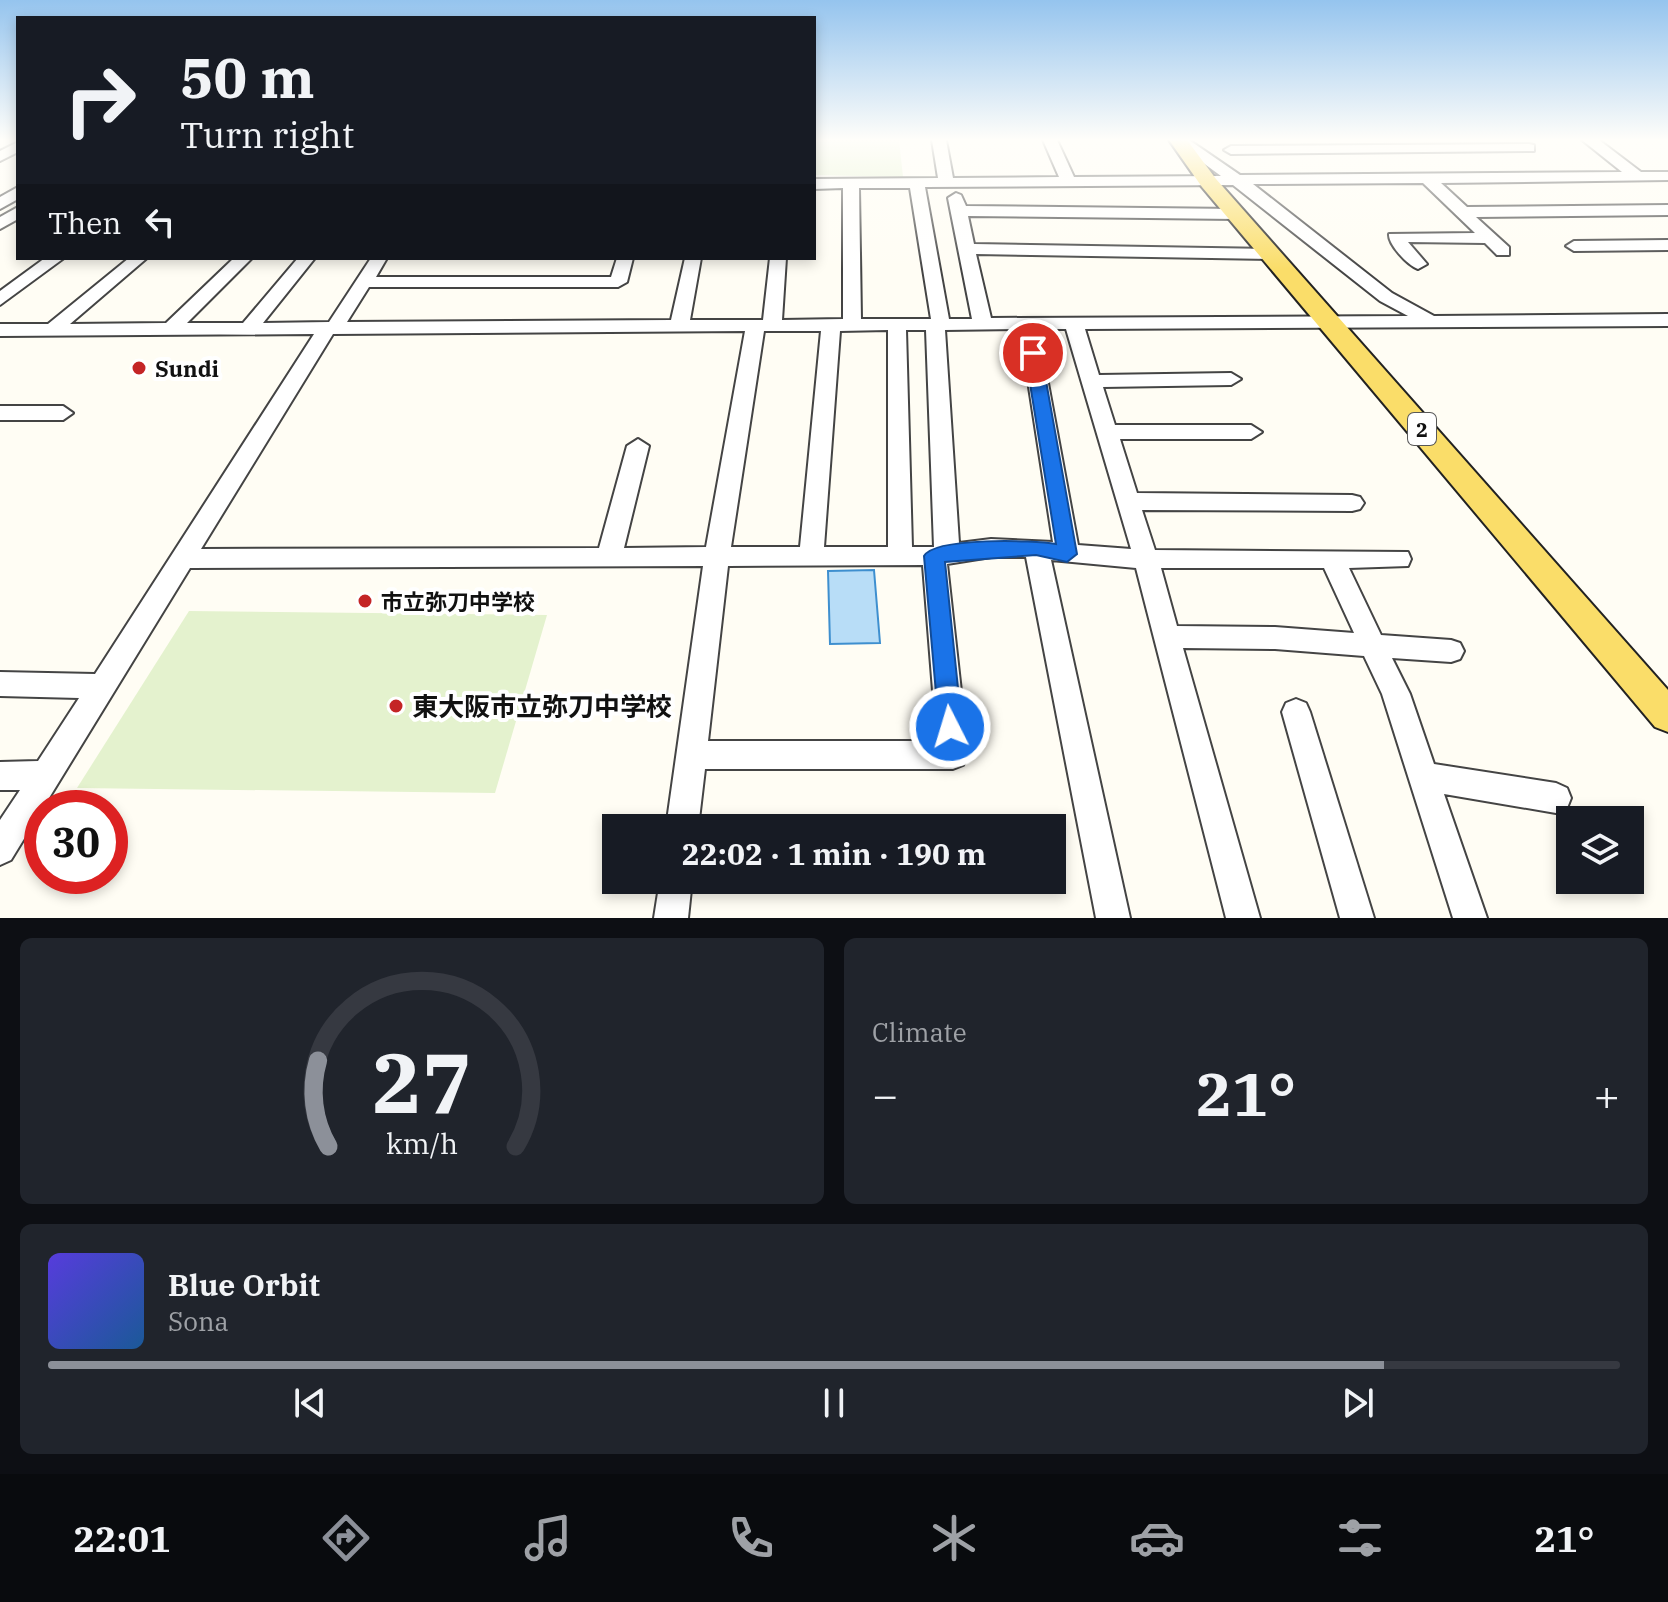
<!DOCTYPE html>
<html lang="en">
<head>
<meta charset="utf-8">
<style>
  :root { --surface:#171b24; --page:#20242c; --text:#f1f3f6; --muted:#9ea1a6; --line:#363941; --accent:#8c9099 }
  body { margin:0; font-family:"IBM Plex Serif","Noto Sans JP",serif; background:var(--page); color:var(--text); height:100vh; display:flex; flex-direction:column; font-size:30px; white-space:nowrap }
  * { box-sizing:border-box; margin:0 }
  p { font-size:26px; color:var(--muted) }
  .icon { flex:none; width:44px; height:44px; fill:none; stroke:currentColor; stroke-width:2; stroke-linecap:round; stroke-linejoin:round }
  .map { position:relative; height:918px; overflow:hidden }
  .side { display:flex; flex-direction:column; gap:20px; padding:20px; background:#0d0f14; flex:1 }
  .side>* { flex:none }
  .banner { position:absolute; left:16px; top:16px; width:800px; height:244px; border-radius:0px; box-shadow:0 4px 12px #0003; background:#171b24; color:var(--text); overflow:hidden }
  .fabs { position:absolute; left:1556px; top:806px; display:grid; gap:16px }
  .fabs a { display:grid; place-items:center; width:88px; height:88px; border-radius:0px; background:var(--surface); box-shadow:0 4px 12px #0003; font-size:40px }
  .speed { position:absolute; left:24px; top:790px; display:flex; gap:16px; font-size:40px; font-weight:700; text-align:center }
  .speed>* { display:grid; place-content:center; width:104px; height:104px; border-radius:50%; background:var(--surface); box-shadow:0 4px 12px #0003; line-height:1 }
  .speed .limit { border:12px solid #d22; background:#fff; color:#111 }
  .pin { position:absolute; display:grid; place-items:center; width:68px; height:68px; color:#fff; margin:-34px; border:4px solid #fff; border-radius:50%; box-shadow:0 2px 8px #0007 }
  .me { position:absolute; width:88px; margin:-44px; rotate:355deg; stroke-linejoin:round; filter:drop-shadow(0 0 6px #0008) }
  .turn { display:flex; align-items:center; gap:28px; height:168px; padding:0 32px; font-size:36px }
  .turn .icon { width:104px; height:104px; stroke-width:2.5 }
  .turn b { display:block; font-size:56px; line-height:68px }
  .then { display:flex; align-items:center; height:76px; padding:0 32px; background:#0003; gap:16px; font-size:30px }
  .big { font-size:60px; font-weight:700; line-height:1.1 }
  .side .card { flex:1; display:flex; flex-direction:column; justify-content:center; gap:12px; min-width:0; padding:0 28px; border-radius:12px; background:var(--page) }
  .side .dial { align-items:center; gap:0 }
  .dial svg { height:208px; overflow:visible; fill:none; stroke:var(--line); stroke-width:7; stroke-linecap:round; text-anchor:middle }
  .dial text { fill:var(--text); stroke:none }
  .song { display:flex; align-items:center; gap:24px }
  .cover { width:96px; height:96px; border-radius:12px; background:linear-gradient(135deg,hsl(250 70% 55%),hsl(210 70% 35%)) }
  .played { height:8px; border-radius:4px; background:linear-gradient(90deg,var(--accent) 85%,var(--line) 85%) }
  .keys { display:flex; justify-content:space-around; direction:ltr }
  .heat { display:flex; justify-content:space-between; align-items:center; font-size:44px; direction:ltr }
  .side .tiles { flex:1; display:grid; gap:20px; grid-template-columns:1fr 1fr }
  .card:last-child { grid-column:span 2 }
  .trip { position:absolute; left:602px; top:814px; width:464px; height:80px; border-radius:0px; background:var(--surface); box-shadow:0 4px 12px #0003; font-weight:700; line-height:80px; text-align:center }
  .tabs { display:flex; height:128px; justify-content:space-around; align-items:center; background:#090b0e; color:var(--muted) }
  .tabs .icon { width:56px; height:56px }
  .tabs .active { color:var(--accent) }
  .tabs b { font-size:36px; color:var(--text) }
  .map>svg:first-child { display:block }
  .pitch { fill:#e4f2ce }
  .water { fill:#b8ddf7; stroke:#3e8fcf; stroke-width:2 }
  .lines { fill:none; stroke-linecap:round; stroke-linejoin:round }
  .minor-casing { stroke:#444; stroke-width:4 }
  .major-casing { stroke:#222; stroke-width:4 }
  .minor { fill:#fff; fill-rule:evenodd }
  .major { fill:#fadd69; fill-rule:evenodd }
  .route { fill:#1a73e8; stroke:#114b97; stroke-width:2 }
  .poi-dot { fill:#c42526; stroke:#fff; stroke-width:3 }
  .labels { text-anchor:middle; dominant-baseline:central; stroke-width:8; stroke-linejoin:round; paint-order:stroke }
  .shield { fill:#fff; stroke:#585858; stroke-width:2 }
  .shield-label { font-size:20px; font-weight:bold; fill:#111 }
  .poi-label { font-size:22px; font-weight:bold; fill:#111; stroke:#fff; text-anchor:start }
  .near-poi-label { font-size:26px; font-weight:bold; fill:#111; stroke:#fff; text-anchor:start }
</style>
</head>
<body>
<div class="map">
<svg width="1668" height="918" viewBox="0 0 1668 918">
  <rect width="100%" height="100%" fill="#fffdf4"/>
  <!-- pitch -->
  <g class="pitch">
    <path d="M814,140H899L903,177L814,175Z"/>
    <path d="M189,611L547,615L495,793L77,788Z"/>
  </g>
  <!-- water -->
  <path class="water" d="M874,570L880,643L830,644L828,571Z"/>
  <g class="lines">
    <!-- minor casing -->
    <g class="minor-casing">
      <g id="minor">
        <path d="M932,140H946L953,178L1059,177L1043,140H1057L1074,177L1221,176L1172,140H1189L1240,175L1622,172L1582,140H1599L1641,172H1668V180L1441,183L1467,207L1668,205V215L1476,217L1509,247V255H1497L1485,243L1408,242L1427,264L1418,269C1407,265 1388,244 1389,234L1475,233L1423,183L1253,184L1392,293L1434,316L1668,314V326L1085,329L1099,375L1231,373L1241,379L1231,385L1103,387L1115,425H1251L1262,432L1251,439H1120L1137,493L1352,495L1360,497L1364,503L1360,509L1352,511L1142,510L1155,550L1408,552L1411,559L1408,566L1349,568L1381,635L1451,640L1460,643L1464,651L1460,659L1451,662L1392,658L1410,694L1434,764L1556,783L1567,788L1571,798L1567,808L1556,813L1444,794L1487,918H1453L1382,694L1364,656L1275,649L1183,648L1260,918H1226L1136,568L1051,560L1130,918H1096L1026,557H991L947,564L968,755L963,765L953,769H705L698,828H666L703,566L190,568L11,860L0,865V820L20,790H0V762L38,761L79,698L0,696V672L95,674L314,334L0,336V324H48L129,258H147L70,324L166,323L234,258H252L187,323H243L298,258H315L263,323L329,322L371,258H387L376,277H611L617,258H633L627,282L618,287H369L347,322L671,320L685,258H701L690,320H763L770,258H786L782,320L843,319V188L814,189V179L938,178ZM1233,185L1380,301L1408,316L991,318L976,254L1271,259L1279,254L1271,249L974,244L968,216L1236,219L1244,214L1236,209L966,206L961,195L956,193L948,198L972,319H949L925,187ZM859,188H910L931,319H861ZM1020,329L1053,542L991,539L959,543L945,330ZM1038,329H1066L1131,549L1078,545ZM888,330V547H824L840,331ZM906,330H926L934,547H912ZM745,331L706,547L624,548L649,446L638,439L627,446L599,548L201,549L333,334ZM764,331H821L800,547H731ZM923,565L937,741H708L728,566ZM1161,568H1324L1354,633L1275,627L1177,626Z"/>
        <path d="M18,142V152L0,161V151Z"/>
        <path d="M1529,144L1534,145V151L1231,154L1224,150L1231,146Z"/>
        <path d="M18,187V199L0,209V197Z"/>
        <path d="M18,207V219L0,229V217Z"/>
        <path d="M1668,240V250L1574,251L1566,246L1574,241Z"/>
        <path d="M45,258H64L0,305V291Z"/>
        <path d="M0,406H63L73,413L63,420H0Z"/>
        <path d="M1296,699L1306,703L1310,712L1374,918H1340L1282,712L1286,703Z"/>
        <path d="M660,880H692L688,918H654Z"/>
      </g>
    </g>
    <!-- major casing -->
    <g class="major-casing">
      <path id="major" d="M1169,140H1187L1216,179L1668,690V732L1655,727L1202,187Z"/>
    </g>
    <!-- minor -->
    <use href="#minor" class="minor"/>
    <!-- major -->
    <use href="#major" class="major"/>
  </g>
  <!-- sky -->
  <linearGradient id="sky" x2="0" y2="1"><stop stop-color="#95c4ee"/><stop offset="0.52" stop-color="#fffefa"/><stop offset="1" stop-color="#fffefa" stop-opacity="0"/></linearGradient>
  <rect width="1668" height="269" fill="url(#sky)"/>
  <!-- route -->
  <path class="route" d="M1033,348L1041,353L1077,554L1067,562L1036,555L945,562L962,727L959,735L950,738L942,735L939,727L924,556C935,537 1034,540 1056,544L1025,353Z"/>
  <!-- markers -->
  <g class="poi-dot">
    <circle cx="139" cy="368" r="8"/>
    <circle cx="365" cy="601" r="8"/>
    <circle cx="396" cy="706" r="8"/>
  </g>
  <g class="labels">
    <!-- shield labels -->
    <rect class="shield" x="1408" y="413" width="28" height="32" rx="6"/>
    <g class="shield-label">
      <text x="1422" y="429">2</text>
    </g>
    <!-- poi labels -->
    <g class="poi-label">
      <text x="155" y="368">Sundi</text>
      <text x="381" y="601">市立弥刀中学校</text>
    </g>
    <!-- near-poi labels -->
    <g class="near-poi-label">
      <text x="412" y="706">東大阪市立弥刀中学校</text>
    </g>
  </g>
</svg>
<div class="fabs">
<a><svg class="icon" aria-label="layers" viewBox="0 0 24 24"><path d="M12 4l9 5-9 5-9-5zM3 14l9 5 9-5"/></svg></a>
</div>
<div class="speed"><div class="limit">30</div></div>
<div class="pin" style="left:1033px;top:353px;background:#d93025"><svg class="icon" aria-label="arrive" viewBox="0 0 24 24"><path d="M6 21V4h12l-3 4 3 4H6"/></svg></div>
<svg class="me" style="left:950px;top:727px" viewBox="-20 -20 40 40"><circle r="17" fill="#1a73e8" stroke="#fff" stroke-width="3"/><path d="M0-11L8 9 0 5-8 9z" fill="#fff"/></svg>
<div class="trip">22:02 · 1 min · 190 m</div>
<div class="banner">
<div class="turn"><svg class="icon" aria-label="right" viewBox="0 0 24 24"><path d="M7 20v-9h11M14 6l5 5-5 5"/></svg><div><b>50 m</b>Turn right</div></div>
<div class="then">Then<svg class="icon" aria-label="left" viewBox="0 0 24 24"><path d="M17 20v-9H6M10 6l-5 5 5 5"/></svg></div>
</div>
</div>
<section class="side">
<div class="tiles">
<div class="card dial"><svg viewBox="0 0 100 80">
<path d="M14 69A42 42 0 1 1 86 69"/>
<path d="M14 69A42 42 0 0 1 10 36" stroke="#8c9099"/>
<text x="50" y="56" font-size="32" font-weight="700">27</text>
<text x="50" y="72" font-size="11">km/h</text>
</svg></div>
<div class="card"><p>Climate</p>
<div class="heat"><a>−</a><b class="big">21°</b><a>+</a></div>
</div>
<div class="card">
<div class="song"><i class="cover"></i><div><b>Blue Orbit</b><p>Sona</p></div></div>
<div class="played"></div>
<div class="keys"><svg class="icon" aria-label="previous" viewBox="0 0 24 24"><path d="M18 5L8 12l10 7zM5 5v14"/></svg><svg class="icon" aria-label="pause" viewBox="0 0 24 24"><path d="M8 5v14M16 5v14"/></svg><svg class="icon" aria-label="next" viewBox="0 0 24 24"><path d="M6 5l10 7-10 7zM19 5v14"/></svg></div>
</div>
</div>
</section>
<nav class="tabs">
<b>22:01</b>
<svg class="icon active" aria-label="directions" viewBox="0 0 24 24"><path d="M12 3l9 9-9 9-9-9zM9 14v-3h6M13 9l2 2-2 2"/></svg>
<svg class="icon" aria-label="music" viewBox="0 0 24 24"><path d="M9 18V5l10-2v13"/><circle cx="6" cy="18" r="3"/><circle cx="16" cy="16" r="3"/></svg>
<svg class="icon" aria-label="phone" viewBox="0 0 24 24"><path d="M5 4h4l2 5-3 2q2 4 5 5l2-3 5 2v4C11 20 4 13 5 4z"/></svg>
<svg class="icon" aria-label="climate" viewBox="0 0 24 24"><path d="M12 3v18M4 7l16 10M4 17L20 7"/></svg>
<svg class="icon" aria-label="car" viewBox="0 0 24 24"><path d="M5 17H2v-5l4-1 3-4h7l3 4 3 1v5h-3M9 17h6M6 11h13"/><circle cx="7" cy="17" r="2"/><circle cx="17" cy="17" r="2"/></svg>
<svg class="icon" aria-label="filters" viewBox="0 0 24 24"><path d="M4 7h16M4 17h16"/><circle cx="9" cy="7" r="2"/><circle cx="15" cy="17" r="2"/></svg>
<b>21°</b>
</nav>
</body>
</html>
